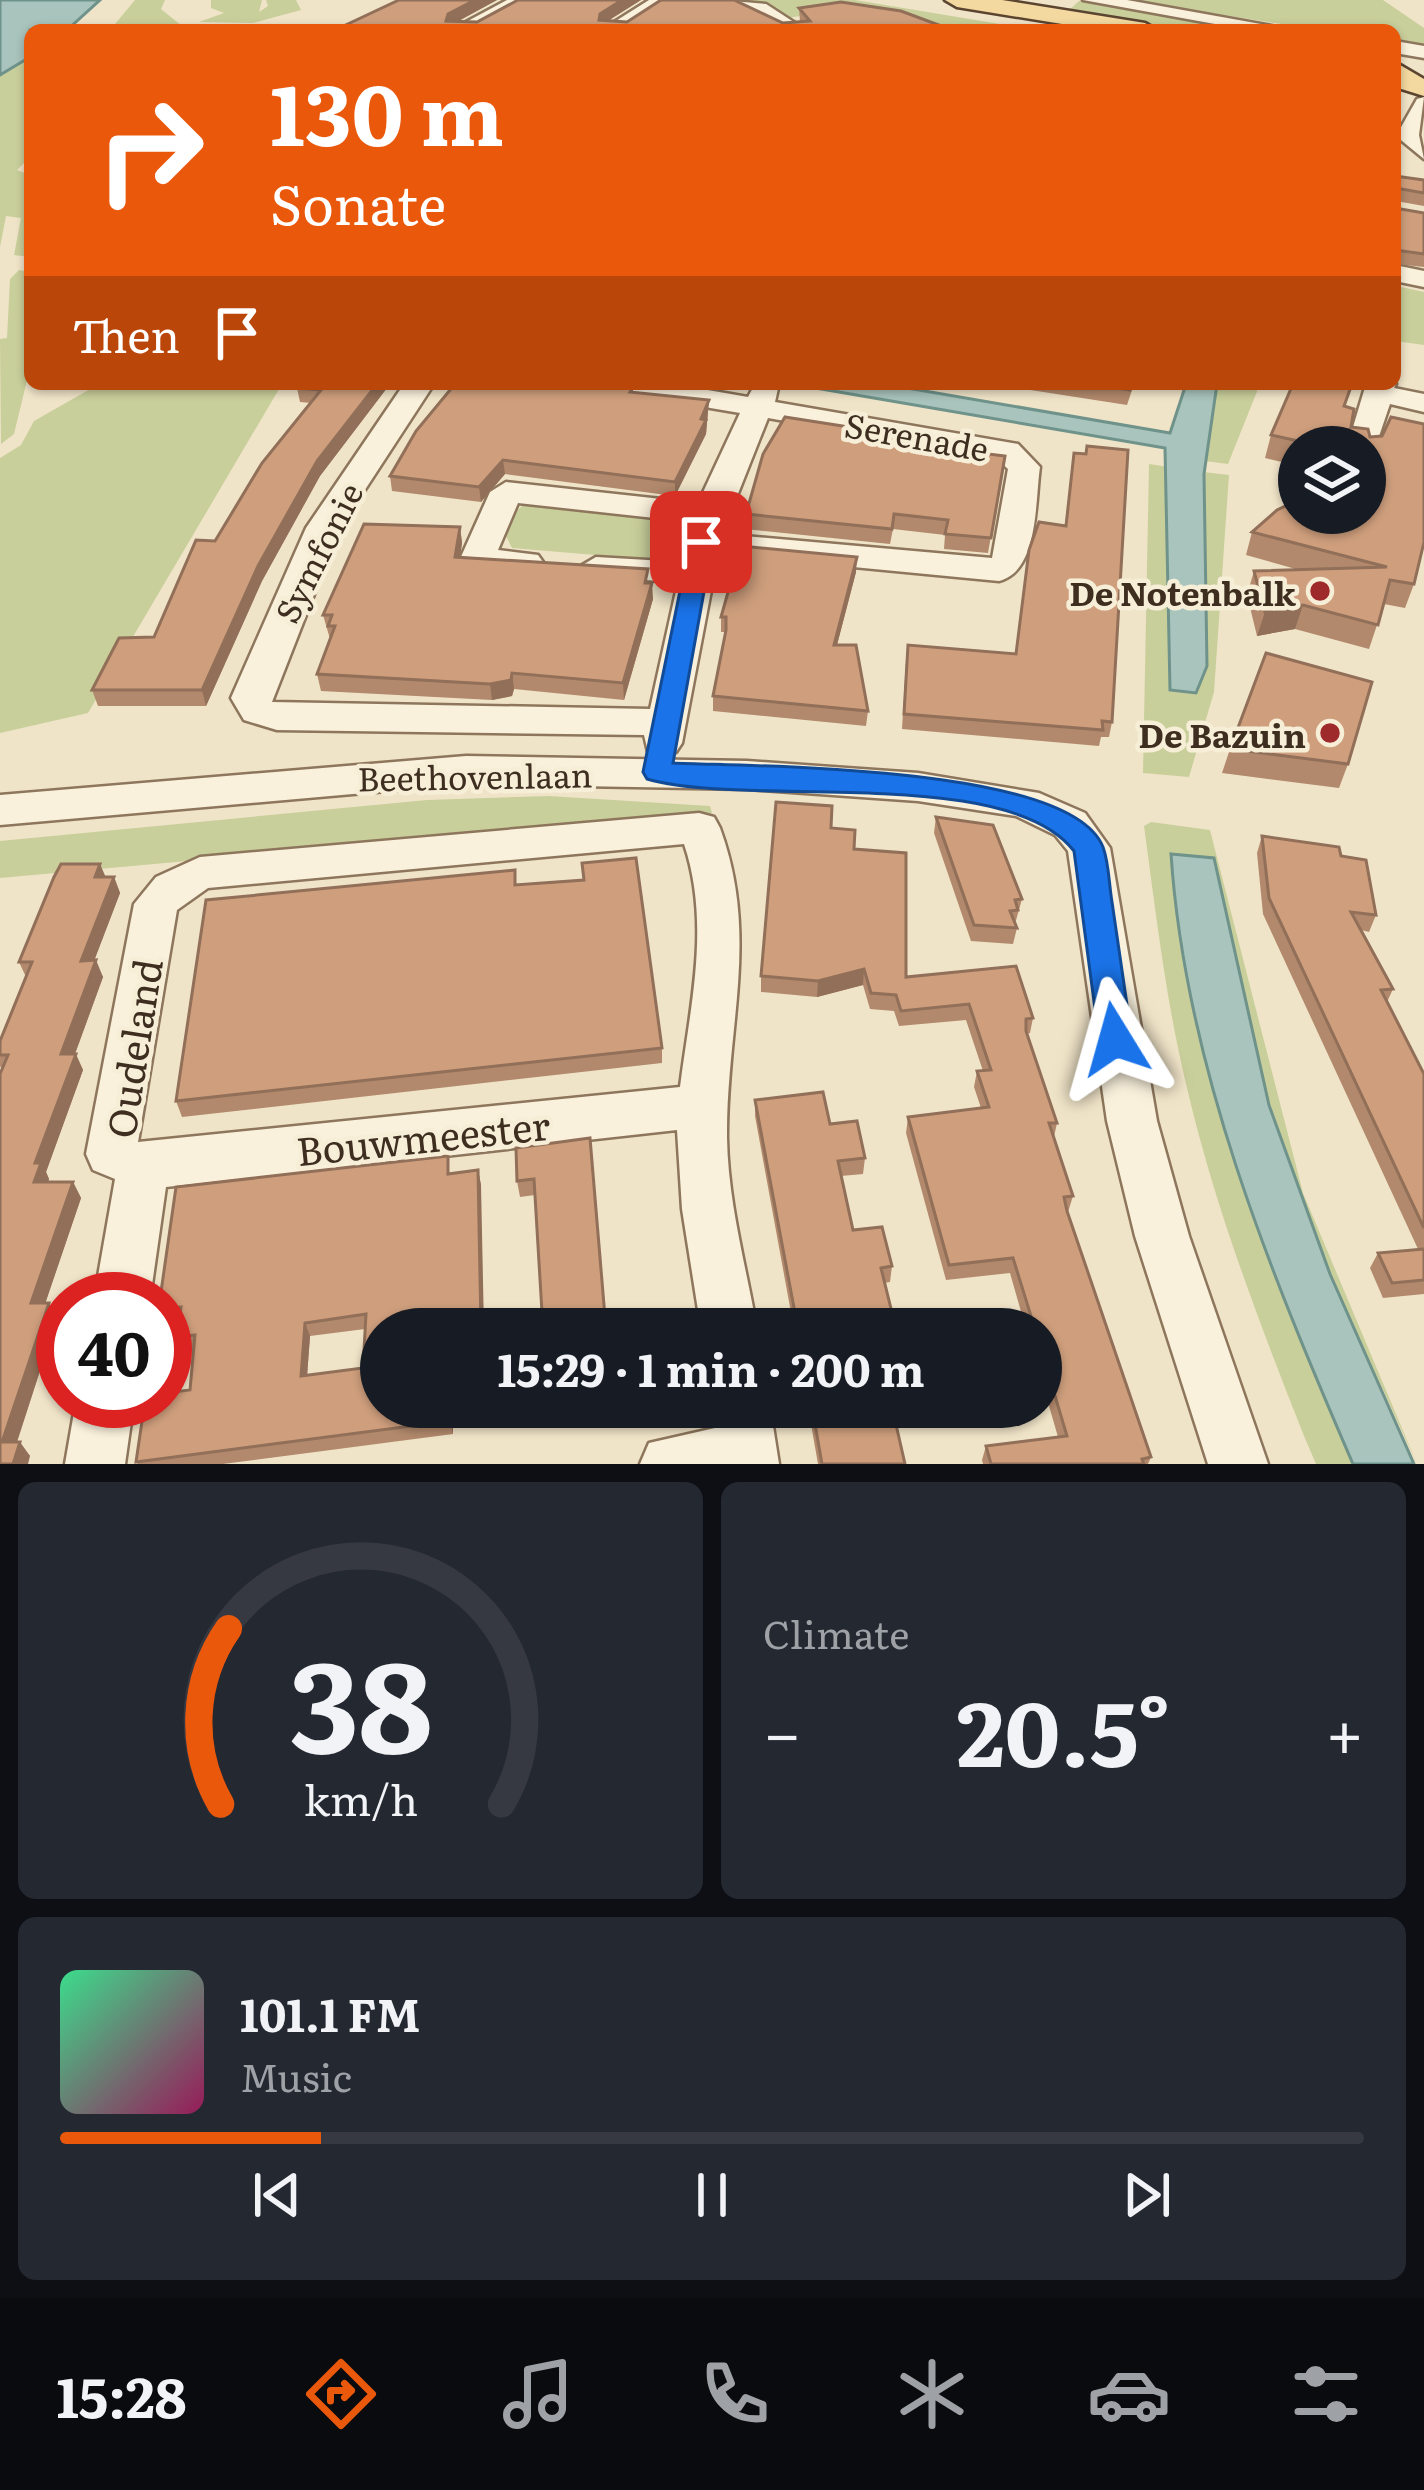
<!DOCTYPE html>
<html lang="en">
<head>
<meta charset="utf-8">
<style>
  :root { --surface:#171b24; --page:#242831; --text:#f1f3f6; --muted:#9ea1a6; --line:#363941; --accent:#ea580c }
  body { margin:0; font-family:Literata,serif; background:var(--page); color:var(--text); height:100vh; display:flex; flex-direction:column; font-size:45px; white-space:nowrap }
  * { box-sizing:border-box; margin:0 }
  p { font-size:39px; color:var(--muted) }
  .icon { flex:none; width:66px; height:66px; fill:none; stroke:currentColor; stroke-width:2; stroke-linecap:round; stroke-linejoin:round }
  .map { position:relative; height:1464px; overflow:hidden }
  .drawer { display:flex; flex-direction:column; gap:18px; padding:18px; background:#0d0f14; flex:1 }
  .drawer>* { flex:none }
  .guide { position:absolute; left:24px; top:24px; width:1377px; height:366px; border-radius:18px; box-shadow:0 3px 9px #0004; background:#ea580c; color:#fff; overflow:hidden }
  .tools { position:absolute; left:1278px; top:426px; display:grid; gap:24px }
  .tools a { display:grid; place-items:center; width:108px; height:108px; border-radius:50%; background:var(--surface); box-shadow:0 3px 9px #0004; font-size:60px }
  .speed { position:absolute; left:36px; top:1272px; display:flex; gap:24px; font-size:60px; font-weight:700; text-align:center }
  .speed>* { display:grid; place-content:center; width:156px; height:156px; border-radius:50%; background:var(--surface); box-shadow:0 3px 9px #0004; line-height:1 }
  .speed .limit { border:18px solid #d22; background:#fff; color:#111 }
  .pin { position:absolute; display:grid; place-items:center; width:102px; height:102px; color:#fff; margin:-51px; border-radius:24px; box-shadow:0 6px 18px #0006 }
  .me { position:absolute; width:132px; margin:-66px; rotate:352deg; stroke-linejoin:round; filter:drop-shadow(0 0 9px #0008) }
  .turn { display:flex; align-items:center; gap:42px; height:252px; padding:0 48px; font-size:54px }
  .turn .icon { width:156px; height:156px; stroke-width:2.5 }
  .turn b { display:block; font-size:84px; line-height:102px }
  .then { display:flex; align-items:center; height:114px; padding:0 48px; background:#0003; gap:24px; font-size:45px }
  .big { font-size:90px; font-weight:700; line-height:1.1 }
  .drawer .tile { flex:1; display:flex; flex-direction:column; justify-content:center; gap:18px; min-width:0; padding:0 42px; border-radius:18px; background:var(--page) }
  .drawer .dial { align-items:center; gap:0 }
  .dial svg { height:312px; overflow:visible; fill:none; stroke:var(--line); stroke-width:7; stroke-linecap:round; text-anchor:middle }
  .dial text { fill:var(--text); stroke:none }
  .song { display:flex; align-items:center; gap:36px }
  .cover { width:144px; height:144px; border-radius:18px; background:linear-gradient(135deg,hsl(150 70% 55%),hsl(330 70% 35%)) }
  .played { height:12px; border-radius:6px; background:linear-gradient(90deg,var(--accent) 20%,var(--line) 20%) }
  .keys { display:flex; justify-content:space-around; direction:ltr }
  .heat { display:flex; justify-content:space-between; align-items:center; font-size:66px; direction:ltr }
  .drawer .tiles { flex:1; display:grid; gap:18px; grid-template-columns:1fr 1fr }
  .tile:last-child { grid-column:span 2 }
  .trip { position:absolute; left:360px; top:1308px; width:702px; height:120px; border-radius:60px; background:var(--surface); box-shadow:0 3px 9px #0004; font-weight:700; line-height:120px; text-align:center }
  .dock { display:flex; height:192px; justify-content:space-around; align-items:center; background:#090b0e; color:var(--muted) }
  .dock .icon { width:84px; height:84px }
  .dock .selected { color:var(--accent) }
  .dock b { font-size:54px; color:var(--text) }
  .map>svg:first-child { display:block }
  .green { fill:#c9cf9b }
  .water { fill:#a9c4bc; stroke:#6f938a; stroke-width:3 }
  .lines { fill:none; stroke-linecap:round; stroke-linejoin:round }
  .minor-casing { stroke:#8d765c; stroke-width:5 }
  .major-casing { stroke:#5b4430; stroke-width:5 }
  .minor { fill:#faf1dc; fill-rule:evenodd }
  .major { fill:#f3d9a0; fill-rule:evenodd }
  .wall { fill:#b2896c; fill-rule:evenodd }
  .shaded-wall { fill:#916f58 }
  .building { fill:#cf9f7d; stroke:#916f58; stroke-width:3; fill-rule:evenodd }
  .route { fill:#1a73e8; stroke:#114b97; stroke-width:3 }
  .poi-dot { fill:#9e2a2b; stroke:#f7eed8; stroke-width:4.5 }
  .labels { text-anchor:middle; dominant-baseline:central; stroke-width:9; stroke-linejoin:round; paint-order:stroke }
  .street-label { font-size:33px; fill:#3d2e20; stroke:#f7eed8 }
  .poi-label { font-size:33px; font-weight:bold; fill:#3d2e20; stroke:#f7eed8; text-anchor:end }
  .near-street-label { font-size:39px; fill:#3d2e20; stroke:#f7eed8 }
</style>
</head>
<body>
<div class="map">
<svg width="1424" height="1464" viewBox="0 0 1424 1464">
  <rect width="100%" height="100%" fill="#f0e4c8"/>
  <!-- green -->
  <g class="green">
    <path d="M135,0H165L161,9L182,26L110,30Z"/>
    <path d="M211,0H262L259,12L268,6L266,0H296L301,10L253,23L199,22L224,13L211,8Z"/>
    <path d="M744,0H855L1036,30H922L821,13L780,19Z"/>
    <path d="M1124,0H1383L1424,28V46L1395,41V30H1321Z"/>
    <path d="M1079,1L1270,30H1169L1066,13Z"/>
    <path d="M30,57V157L17,170L30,175V257L14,255L21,218L6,216L0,247V75Z"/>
    <path d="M19,270L30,272V368L14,434L1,444L0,339L7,338L10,279Z"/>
    <path d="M1395,279L1397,286L1424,292V345L1395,341Z"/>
    <path d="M99,384H282L88,713L0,733V458L21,445L34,421Z"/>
    <path d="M1217,384H1260L1228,464L1205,461Z"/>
    <path d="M1149,464L1169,467L1172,565L1207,666L1204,472L1229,475L1214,692L1189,777L1143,773Z"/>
    <path d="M527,502L679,520L686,524L679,548L655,560L512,548L505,534L514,513Z"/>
    <path d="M549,796L710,806L712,813L0,878V841L427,800Z"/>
    <path d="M1151,822L1210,830L1303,1193L1417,1464L1330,1274L1260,1075L1171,855C1185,1065 1270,1272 1353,1464H1316L1304,1436C1259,1322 1215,1208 1187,1088C1166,1002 1156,914 1144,826Z"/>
  </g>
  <!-- water -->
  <g class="water">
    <path d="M0,0H100L67,30H30V57L0,75Z"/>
    <path d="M884,384L1170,433L1186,384H1217L1204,474L1207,666L1196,693L1170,690L1165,448L798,385Z"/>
    <path d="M1171,854L1214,858L1269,1105L1330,1274L1414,1464H1353C1270,1272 1185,1065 1171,854Z"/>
  </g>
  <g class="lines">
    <!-- minor casing -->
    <g class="minor-casing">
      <g id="minor">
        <path d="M507,0H530L476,30H451Z"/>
        <path d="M649,0H671L625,30L603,29Z"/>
        <path d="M720,0L766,4L806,30H783Z"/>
        <path d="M1083,0H1127L1294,30H1248Z"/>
        <path d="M1395,41L1424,46V58L1395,53Z"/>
        <path d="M1424,97L1419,135L1424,159L1396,136L1417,99Z"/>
        <path d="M1395,265L1424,271V287L1395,281Z"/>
        <path d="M1395,383L1396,384L1394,388L1424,394V412L1390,404L1373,454L1365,456V447H1347L1366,384Z"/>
        <path d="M404,384H434L340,528L272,702L650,709L678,582L596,577L579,567L596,557L682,562L691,522L518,503L498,550L538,555L543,562L538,569H477L460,559L490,492L506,482L698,503L740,413L622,393L607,384H673L748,397L755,384H779L775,402L1018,444L1040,467C1035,501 1039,571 999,581L718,554L682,743L676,752H648L644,735L277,730L244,720L231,698L306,528ZM768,418L997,459L1008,469L992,558L722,534Z"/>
        <path d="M466,756L747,761L918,773L1039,793L1085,813L1110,848L1157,1121L1189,1236L1268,1464H1208L1135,1236L1107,1121L1068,851L1055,835L1016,816L918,801L747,789L466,784L0,825V795Z"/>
        <path d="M699,813L714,817L720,828C760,937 726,1027 727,1138C728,1202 746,1266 757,1329H701L682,1209L677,1130L166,1187L150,1299H94L115,1179L93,1170L86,1154L134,904L156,877L200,857ZM684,844C711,924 690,1007 680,1087L138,1142L177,910L208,888Z"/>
        <path d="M76,1401H134L125,1464H65Z"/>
        <path d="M712,1407H770L779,1464H640L649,1443L715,1428Z"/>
      </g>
    </g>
    <!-- major casing -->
    <g class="major-casing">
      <g id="major">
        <path d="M945,0H1002L1145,23L1157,30H1099L957,7Z"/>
        <path d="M1395,62L1424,79V96L1395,87Z"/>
      </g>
    </g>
    <!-- minor -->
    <use href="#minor" class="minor"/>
    <!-- major -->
    <use href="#major" class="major"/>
  </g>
  <!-- wall -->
  <g class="wall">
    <path d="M399,0H497L457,22H477L518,0H641L608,21L800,22L799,8L952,30H335Z"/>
    <path d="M1395,176L1424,180V206L1396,201L1395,208L1424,213V267L1395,264Z"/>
    <path d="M289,384H390L320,476L262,581L206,706H98L92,690L154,637L311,403L300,402L297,388Z"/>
    <path d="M992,384H1134L1127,405Z"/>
    <path d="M1293,384H1353L1345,407L1354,409L1351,427L1368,429L1370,437L1382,436L1391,417L1424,424V542L1414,584L1405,608L1384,604L1369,649L1295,629L1257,636L1247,595L1254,571L1299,570L1246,555L1252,532L1277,510L1299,500V513H1365V447H1299V466L1265,458L1271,435Z"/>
    <path d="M633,388V392L709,400L706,434L675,496L505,474L481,502L392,491L390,476Z"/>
    <path d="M918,446L1005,456L988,553L944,549L945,535L893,529L890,544L745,529L746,514Z"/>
    <path d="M1074,453L1112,722L1109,737H1101L1099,746L902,729L906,661L1016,654L1065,525Z"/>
    <path d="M460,527L462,543L460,557L649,583L653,599L624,700L514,689L512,696L492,700L321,691L317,674L330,639L323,615Z"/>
    <path d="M856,572L837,645L868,711L866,726L713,711V696L725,632H721V617Z"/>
    <path d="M1230,749L1348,764L1339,788L1222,773Z"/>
    <path d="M936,817L1022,899L1015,924L1017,928L1013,944L971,941L934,833Z"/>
    <path d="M831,828L854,849L906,977L1033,1018L1030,1033L1027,1034L1057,1123L1054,1137L1073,1196L1068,1212L1151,1457L1148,1464H983L982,1460L986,1446L1058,1437L1041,1378V1329H1026L1010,1273L946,1280L906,1133L908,1117L981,1108L974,1087L977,1071H983L966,1020L899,1026L894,1011L870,1009L863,985L817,997L761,992V976Z"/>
    <path d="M1262,836L1341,856L1376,915L1369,932L1361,930L1393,989L1387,1002L1424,1074V1294L1383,1298L1370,1268L1378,1253L1418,1249L1263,914L1257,853Z"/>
    <path d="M106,877H114L120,893L94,960L103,977L75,1054L83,1070L46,1172L49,1179L48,1182H73L81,1198L45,1303H49L57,1318L17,1442L30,1456L0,1464L2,1070L0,1066V1041L26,977L19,962Z"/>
    <path d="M584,880L662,1048V1063L182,1117L176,1101L517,885Z"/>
    <path d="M755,1100L830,1124L865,1158L863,1174L841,1176L853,1230L892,1266L890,1282L884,1283L896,1329H794L755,1116Z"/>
    <path d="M590,1138L535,1195L520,1197L517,1181Z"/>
    <path d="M478,1170L481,1185L381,1407H484L453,1411V1434L223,1464H138L136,1462L190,1390L194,1350L184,1351L178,1337L179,1322L165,1324V1299L451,1174ZM365,1329L363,1368L307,1376L310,1336Z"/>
    <path d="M534,1407H612L613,1412L537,1423Z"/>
    <path d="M808,1407H903L893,1408L905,1464H818Z"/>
  </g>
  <!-- shaded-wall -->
  <g class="shaded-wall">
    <path d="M475,0H497L449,26L446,21L448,14Z"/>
    <path d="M622,0H641L601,25L600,14Z"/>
    <path d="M377,384H390L320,476L262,581L206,706L202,690L258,566L317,461Z"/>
    <path d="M709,400L706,434L675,496V482Z"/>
    <path d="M503,460L505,474L481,502L479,487Z"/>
    <path d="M460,527L462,543L458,573L455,557Z"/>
    <path d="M857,557L856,572L833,660L834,645Z"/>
    <path d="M652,583L653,599L624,700L623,683Z"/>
    <path d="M1303,605L1295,629L1257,636L1265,612Z"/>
    <path d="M512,673L514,689L512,696L492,700L490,684Z"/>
    <path d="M100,864L107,880L95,877Z"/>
    <path d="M114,877L120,893L88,977L81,961Z"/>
    <path d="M96,960L103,977L69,1070L61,1054Z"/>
    <path d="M864,969L863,985L817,997L818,981Z"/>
    <path d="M76,1054L83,1070L46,1172L49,1179L42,1198L34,1182L35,1163Z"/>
    <path d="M478,1170L481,1185L484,1329H481Z"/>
    <path d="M73,1182L81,1198L40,1319L31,1303Z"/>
    <path d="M49,1303L57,1318L12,1457L2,1442Z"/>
    <path d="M305,1323L310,1336L306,1390L301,1376Z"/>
    <path d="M450,1407H452L453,1411V1434L450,1421Z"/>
    <path d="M20,1442L30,1456L28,1464H13Z"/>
  </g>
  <!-- building -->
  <g class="building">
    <path d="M399,0H475L448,14L446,21L477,22L518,0H622L600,14L599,20L627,22L661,0H734L783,23L810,21L799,8L841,2L901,11L952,30H335Z"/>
    <path d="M980,26L1004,30H975Z"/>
    <path d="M1395,176L1424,180V193L1396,188L1395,208L1424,213V254L1395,250Z"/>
    <path d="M300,384H377L317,461L258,566L202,690H92L119,638L154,637L196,540L215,541L262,463L321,390L297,388Z"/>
    <path d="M455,384H609L633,388L630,392L709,400L701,419L706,420L675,482L503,460L479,487L390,476L416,431Z"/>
    <path d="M1092,384H1132L1130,390Z"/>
    <path d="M1293,384H1352L1344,406L1354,409L1351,427L1368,429L1370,437L1382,436L1391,417L1424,424V542L1414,584L1390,580L1378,625L1303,605L1265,612L1254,571L1387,567L1252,532L1277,510L1298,500L1299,513H1365V447H1313L1312,444L1271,435Z"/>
    <path d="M785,417L919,438L915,445L1005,456L991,538L945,534L948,520L894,514L892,529L746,514L763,454Z"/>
    <path d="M1087,446L1128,450L1112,722L1102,721L1103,730L904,714L908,645L1016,654L1029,550L1039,522L1066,526L1074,453L1086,454Z"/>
    <path d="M364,524L460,527L455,557L648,569L645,583H652L623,683L512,673L511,680L490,684L317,674L335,626H328L332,615H323Z"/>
    <path d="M741,546L857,557L834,645H856L868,711L713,696L726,630V617H721Z"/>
    <path d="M1266,653L1372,682L1348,764L1230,749Z"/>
    <path d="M776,802L832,806L831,828L855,830L854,849L906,853V977L1016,966L1033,1018L1026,1019V1031L1057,1123H1049L1073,1196L1064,1197L1067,1211L1151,1457L1142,1459L1144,1464H991L986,1446L1067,1436L1041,1349V1329H1035L1013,1258L949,1265L908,1117L989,1107L977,1071L991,1070L969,1004L901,1011L896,995L871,993L864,969L818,981L761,976Z"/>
    <path d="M936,817L993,825L1022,899L1015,900L1018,910L1010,911L1017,928L974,925Z"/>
    <path d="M1262,836L1339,847L1341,856L1366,860L1376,915L1351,912L1393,989L1381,990L1424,1074V1228L1269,898Z"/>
    <path d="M636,858L662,1048L176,1101L206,900L515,870V885L584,880L582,863Z"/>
    <path d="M61,864H100L95,877H114L81,961L96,960L61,1054H76L35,1163H41L34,1182H73L31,1303H49L2,1442H20L13,1464H0V1074L8,1055H0V1041L32,962H19L54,877Z"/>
    <path d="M823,1092L830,1124L857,1121L865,1158L838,1161L853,1230L882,1227L892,1266L881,1268L896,1329H798L755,1100Z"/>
    <path d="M590,1138L606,1329H543L534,1179L517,1181L516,1148Z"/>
    <path d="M448,1156V1174L478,1170L481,1329H381V1407H450V1421L136,1462L145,1401H165V1393L190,1390L195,1335L178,1337L181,1307L165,1309V1299H160L176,1187ZM366,1314L363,1368L301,1376L305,1323Z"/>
    <path d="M1424,1249V1280L1392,1283L1378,1253Z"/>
    <path d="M812,1407H892L905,1464H822Z"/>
  </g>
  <!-- route -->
  <path class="route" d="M701,535L713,542L673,763C756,767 1070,764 1103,847C1109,863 1109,885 1112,902C1119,948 1125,993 1132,1039L1127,1049H1104L1099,1039L1074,851C1007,764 748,808 647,779L643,772L690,542Z"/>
  <!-- markers -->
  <g class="poi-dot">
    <circle cx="1320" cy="591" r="12"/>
    <circle cx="1330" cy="733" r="12"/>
  </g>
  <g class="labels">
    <!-- street labels -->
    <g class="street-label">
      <text transform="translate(917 435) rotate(10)">Serenade</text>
      <text transform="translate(317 552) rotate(-63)">Symfonie</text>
      <text transform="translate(475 775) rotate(-1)">Beethovenlaan</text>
    </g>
    <!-- poi labels -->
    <g class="poi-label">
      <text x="1296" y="591">De Notenbalk</text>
      <text x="1306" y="733">De Bazuin</text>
    </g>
    <!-- near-street labels -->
    <g class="near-street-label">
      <text transform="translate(132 1048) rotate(-81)">Oudeland</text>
      <text transform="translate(423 1136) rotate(-6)">Bouwmeester</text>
    </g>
  </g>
</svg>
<div class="tools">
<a><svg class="icon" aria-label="layers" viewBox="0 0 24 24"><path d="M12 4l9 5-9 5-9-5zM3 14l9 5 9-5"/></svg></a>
</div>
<div class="speed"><div class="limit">40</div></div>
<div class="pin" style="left:701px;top:542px;background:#d93025"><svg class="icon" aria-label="arrive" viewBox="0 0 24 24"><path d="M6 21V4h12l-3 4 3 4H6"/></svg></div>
<svg class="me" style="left:1115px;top:1039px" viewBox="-20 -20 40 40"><path d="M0-17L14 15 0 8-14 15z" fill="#1a73e8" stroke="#fff" stroke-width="4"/></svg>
<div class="trip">15:29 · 1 min · 200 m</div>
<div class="guide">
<div class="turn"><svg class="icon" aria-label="right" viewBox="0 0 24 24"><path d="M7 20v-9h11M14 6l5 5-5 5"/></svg><div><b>130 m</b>Sonate</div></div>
<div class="then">Then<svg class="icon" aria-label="arrive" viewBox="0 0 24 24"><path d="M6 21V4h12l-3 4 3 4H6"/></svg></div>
</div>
</div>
<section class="drawer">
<div class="tiles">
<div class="tile dial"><svg viewBox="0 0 100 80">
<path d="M14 69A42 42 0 1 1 86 69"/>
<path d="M14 69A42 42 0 0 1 16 24" stroke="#ea580c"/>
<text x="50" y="56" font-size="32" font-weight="700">38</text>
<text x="50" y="72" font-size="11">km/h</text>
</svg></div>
<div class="tile"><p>Climate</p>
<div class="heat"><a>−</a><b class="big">20.5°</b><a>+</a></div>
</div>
<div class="tile">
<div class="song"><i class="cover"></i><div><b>101.1 FM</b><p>Music</p></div></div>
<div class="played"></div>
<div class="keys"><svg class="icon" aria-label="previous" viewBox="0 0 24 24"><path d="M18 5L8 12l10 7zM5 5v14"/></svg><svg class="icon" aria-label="pause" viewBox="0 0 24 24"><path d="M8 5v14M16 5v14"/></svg><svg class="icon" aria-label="next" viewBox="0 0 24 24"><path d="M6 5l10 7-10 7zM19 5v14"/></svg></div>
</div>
</div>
</section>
<nav class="dock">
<b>15:28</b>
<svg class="icon selected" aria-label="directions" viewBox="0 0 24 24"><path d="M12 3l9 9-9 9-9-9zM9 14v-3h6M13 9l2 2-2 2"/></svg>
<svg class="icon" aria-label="music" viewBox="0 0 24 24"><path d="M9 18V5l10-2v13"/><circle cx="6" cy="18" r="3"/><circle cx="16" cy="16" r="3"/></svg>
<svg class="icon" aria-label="phone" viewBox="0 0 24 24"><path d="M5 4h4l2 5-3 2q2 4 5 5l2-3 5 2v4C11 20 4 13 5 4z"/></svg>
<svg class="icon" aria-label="climate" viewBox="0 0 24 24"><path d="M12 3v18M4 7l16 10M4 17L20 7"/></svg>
<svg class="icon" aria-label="car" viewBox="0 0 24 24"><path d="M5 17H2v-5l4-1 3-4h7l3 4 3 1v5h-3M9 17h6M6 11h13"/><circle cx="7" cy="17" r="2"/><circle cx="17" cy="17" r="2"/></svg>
<svg class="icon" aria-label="filters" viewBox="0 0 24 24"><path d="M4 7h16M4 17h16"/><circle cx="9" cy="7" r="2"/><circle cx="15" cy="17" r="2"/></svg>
</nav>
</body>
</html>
